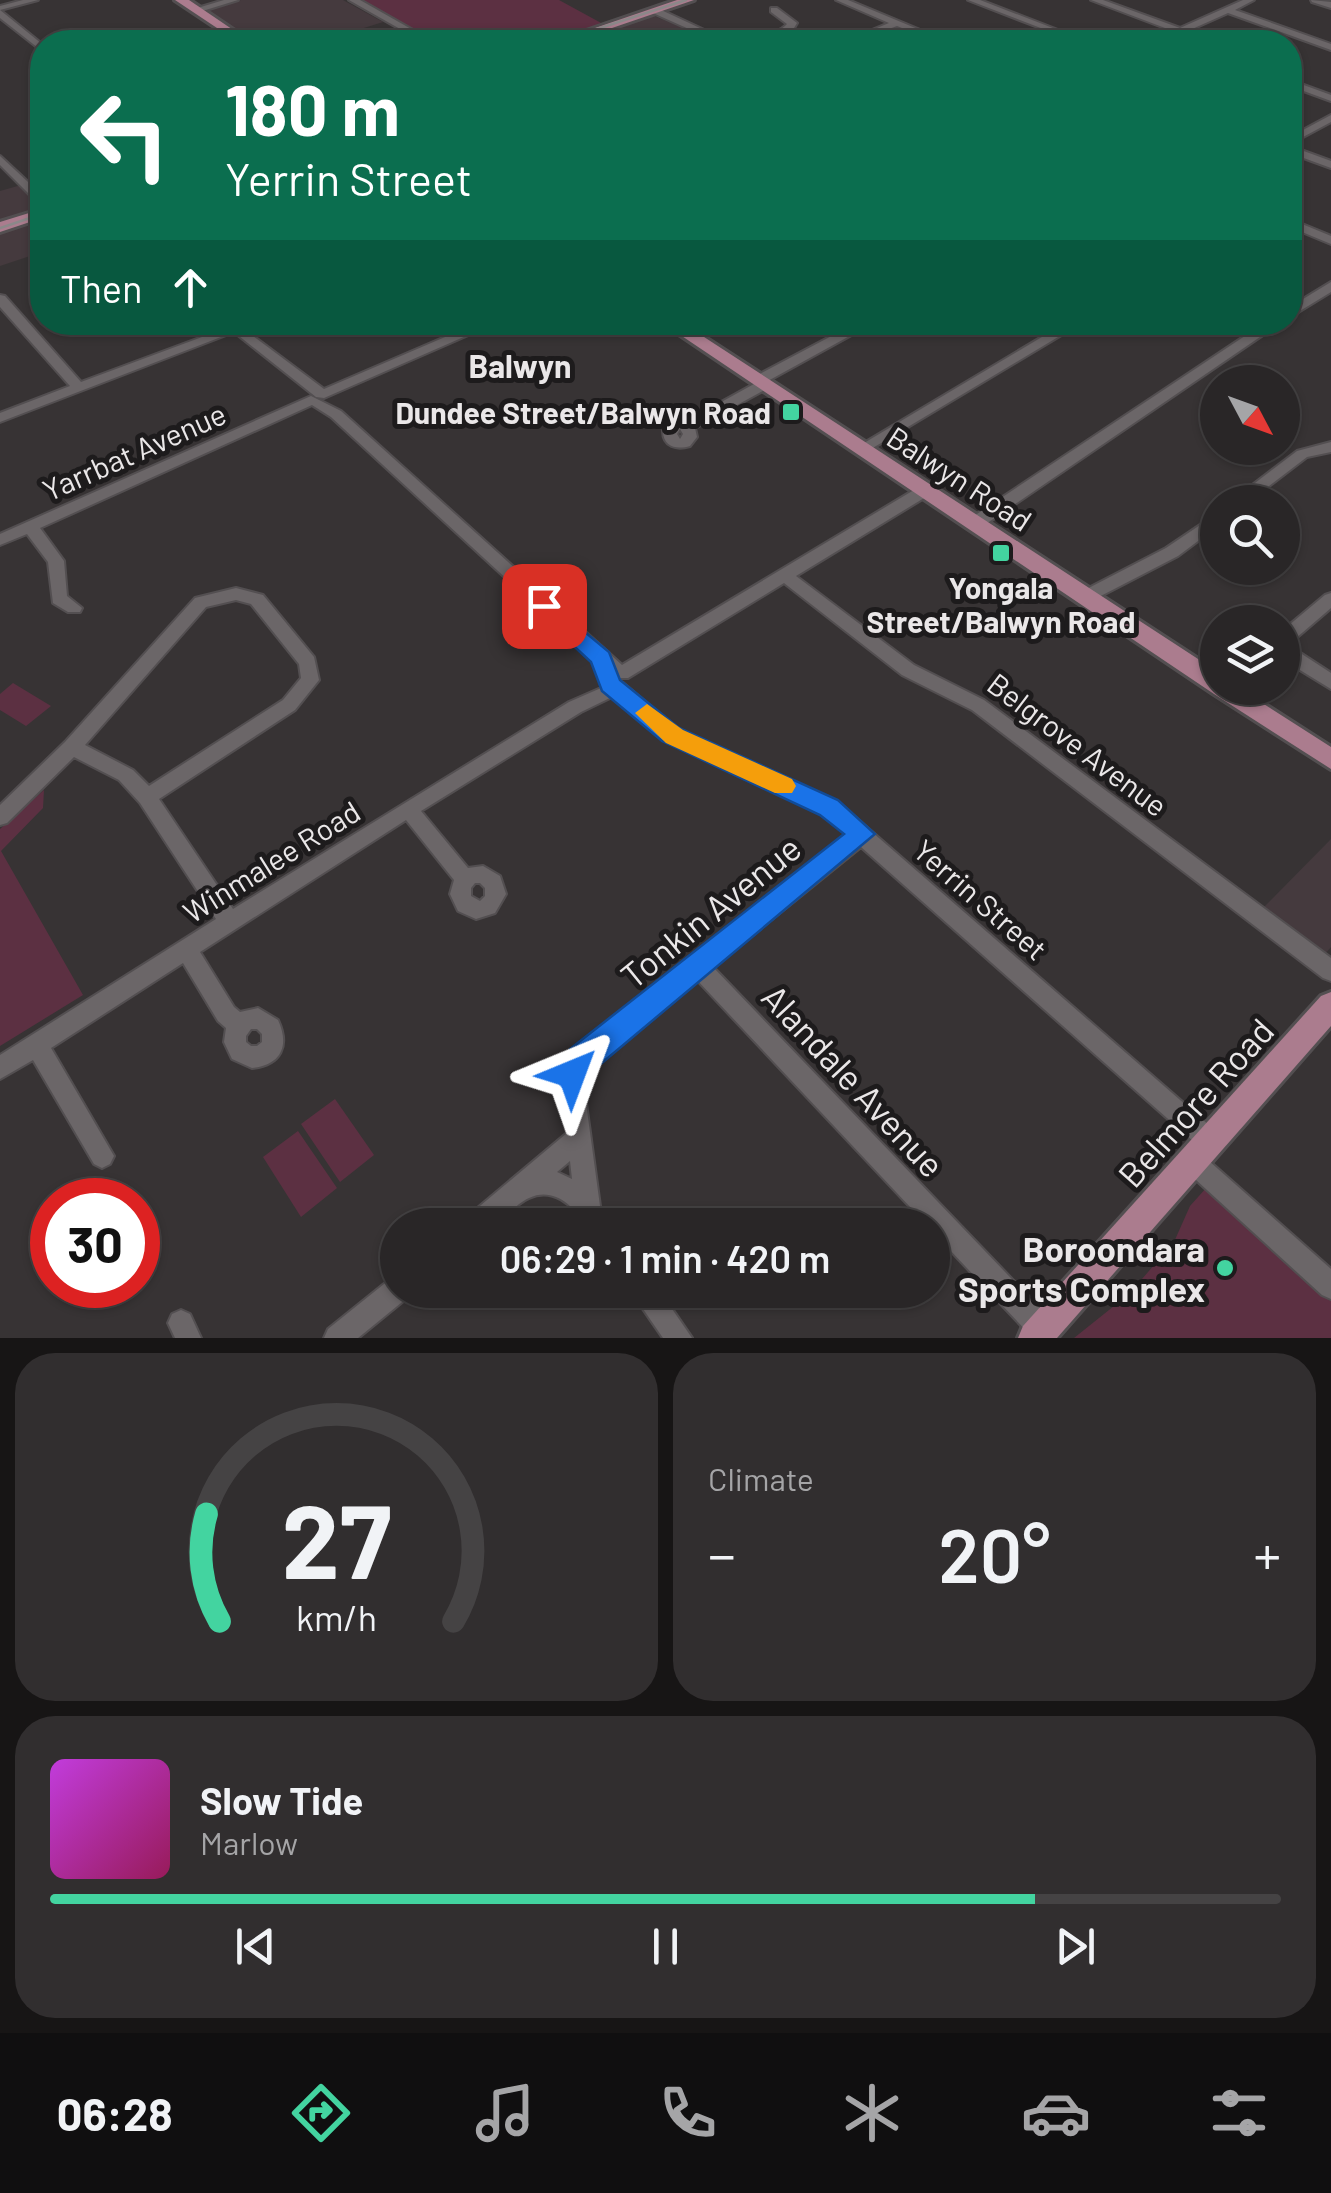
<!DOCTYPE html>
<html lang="en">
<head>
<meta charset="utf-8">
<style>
  :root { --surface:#292627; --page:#312e2f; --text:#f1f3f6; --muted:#a5a5a7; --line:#454344; --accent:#43d4a0 }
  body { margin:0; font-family:Barlow,sans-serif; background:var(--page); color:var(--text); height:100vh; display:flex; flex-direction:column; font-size:38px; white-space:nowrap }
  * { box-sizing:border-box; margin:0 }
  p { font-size:32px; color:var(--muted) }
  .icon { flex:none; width:55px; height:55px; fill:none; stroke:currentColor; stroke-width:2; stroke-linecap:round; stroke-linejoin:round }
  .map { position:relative; height:1338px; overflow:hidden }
  .side { display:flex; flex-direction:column; gap:15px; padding:15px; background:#171515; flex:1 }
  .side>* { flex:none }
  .guide { position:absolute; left:30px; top:30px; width:1272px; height:305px; border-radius:40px; box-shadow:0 2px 8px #0004,0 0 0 2px var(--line); background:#0b6e4f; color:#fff; overflow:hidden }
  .needle { width:65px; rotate:131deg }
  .controls { position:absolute; left:1200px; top:365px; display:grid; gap:20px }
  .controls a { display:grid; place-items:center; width:100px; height:100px; border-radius:50%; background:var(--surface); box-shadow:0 2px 8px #0004,0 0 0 2px var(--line); font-size:50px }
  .speed { position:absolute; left:30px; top:1178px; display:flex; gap:20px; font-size:50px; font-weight:700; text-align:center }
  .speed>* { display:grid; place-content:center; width:130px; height:130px; border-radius:50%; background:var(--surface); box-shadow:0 2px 8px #0004,0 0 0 2px var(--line); line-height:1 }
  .speed .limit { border:15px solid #d22; background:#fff; color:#111 }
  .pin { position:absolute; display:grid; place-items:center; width:85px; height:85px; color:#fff; margin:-42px; border-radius:20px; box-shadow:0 5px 15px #0006 }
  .me { position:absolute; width:110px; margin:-55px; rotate:44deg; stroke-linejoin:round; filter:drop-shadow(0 0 8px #0008) }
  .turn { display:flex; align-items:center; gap:35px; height:210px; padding:0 30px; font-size:45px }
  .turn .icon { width:130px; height:130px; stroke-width:2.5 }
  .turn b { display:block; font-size:70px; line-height:85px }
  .then { display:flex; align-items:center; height:95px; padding:0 30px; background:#0003; gap:20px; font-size:38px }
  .big { font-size:75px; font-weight:600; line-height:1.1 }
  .side .card { flex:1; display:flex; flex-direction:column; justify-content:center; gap:15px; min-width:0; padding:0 35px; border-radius:40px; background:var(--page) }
  .side .dial { align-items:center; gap:0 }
  .dial svg { height:260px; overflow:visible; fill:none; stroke:var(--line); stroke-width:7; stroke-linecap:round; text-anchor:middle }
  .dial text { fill:var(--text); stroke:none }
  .song { display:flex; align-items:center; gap:30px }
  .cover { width:120px; height:120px; border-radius:15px; background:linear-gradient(135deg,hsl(290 70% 55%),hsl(330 70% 35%)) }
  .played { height:10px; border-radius:5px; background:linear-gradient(90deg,var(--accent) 80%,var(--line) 80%) }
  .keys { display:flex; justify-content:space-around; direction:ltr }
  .heat { display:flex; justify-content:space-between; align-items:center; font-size:55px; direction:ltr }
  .side .tiles { flex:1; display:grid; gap:15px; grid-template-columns:1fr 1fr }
  .card:last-child { grid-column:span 2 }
  .trip { position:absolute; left:380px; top:1208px; width:570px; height:100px; border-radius:50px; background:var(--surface); box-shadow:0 2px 8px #0004,0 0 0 2px var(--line); font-weight:600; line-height:100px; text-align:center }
  .menu { display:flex; height:160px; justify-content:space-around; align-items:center; background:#100f10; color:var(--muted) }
  .menu .icon { width:70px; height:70px }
  .menu .active { color:var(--accent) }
  .menu b { font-size:45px; color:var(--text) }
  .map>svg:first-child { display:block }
  .built { fill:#453a3e }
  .green { fill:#5c3042 }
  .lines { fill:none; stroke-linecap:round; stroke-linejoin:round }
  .minor-casing { stroke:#534f51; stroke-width:4 }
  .major-casing { stroke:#534f51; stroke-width:6 }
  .minor { fill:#6b6668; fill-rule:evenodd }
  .major { fill:#ab7c8e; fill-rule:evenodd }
  .tram { stroke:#8b8889; stroke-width:2.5 }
  .route { fill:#1a73e8; stroke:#114b97; stroke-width:2.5 }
  .slow { fill:#f59e0b }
  .poi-dot { fill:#43d4a0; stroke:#1d1b1c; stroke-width:4 }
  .labels { text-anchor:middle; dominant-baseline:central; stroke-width:10; stroke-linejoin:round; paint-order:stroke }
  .poi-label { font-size:30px; font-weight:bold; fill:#eae7e8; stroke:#1d1b1c; text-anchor:end }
  .street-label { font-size:30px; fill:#eae7e8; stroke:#1d1b1c }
  .far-district-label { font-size:32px; font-weight:bold; fill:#eae7e8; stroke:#1d1b1c }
  .near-street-label { font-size:35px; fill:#eae7e8; stroke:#1d1b1c }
  .near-poi-label { font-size:35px; font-weight:bold; fill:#eae7e8; stroke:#1d1b1c; text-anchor:end }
</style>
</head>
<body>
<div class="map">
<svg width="1331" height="1338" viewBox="0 0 1331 1338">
  <rect width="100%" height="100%" fill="#373334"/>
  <!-- built -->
  <g class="built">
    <path d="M241,0H343L383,22L332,38L339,42H255L204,10Z"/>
    <path d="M654,16L686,29L645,42H575Z"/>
    <path d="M42,179V207L0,221V191Z"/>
    <path d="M42,220V252L0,266V233Z"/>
    <path d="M1331,839V947L1325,954L1264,907Z"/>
  </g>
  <!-- green -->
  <g class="green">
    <path d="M357,0H559L603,24L546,42H433Z"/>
    <path d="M13,683L51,706L26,726L0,710V694Z"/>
    <path d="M44,790L43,808L1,851L83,995L0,1046V829Z"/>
    <path d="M335,1099L374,1155L340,1182L301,1124Z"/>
    <path d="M298,1131L337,1188L301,1217L263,1157Z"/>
    <path d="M1207,1187L1331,1297V1338H1074L1129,1294L1174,1242L1190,1206Z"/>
  </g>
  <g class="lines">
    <!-- minor casing -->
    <g class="minor-casing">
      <g id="minor">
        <path d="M23,0H38L0,10V6Z"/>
        <path d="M224,0H238L196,13L191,10Z"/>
        <path d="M349,0H360L434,42H423Z"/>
        <path d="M836,0H848L949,42H937L897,26L854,42H843L889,23Z"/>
        <path d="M968,0H980L1089,42H1077Z"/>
        <path d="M1091,0H1103L1180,28L1243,0H1254L1235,10L1331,44V50L1228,13L1163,42H1152L1173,31Z"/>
        <path d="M1311,0L1331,2V8L1312,2Z"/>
        <path d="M771,8H777L797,23L791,33L780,38L787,42C778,42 772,39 763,38C754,37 742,42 732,42C753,29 774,39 787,24L771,12Z"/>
        <path d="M653,9H659L730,42H718L653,13Z"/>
        <path d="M0,10L42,44V51L0,18Z"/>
        <path d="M1290,80L1331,95V101L1290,86Z"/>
        <path d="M1331,115V122L1290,144V137Z"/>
        <path d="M1290,146L1331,161V168L1290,153Z"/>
        <path d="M0,156L42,195V204L38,203L0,165Z"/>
        <path d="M1290,219L1331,236V244L1290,227Z"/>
        <path d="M1331,282V292L1290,317V307Z"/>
        <path d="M0,295L5,296L81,382L237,324L324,389L480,322H498L324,398L316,397L234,332L0,422V413L70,386L0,307Z"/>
        <path d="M858,322H875L766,382L770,385L768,388L695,428L697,437L690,446C677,450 663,447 663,431L669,422L687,421L754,384L750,381L752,378ZM680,429L683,434L680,439L677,434Z"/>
        <path d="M1067,322H1083L866,452H856L854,449Z"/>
        <path d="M1266,322H1282L980,528H968L966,524L968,520Z"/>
        <path d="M311,396L341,411L622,665L919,487H929L932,491L929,495L796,576L914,665L984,700L1331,958V981L1323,978L972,710L902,675L784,583L628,678H614L331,417L312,405L40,528L64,561L67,596L82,608L80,612H68L53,603L48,562L27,534L0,545V534Z"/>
        <path d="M1331,442V452L1307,457L1248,502H1230L1297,451Z"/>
        <path d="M1218,513V526L1178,556L1091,601H1079L1077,597L1079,593L1166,548Z"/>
        <path d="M236,588L263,595L314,657L319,680L295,710L159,799L233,909L569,702L617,681L623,683L677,729L841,805L1218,1133L1222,1141L1218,1149L1210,1153L1202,1149L861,847L713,967L1051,1320L1055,1329L1051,1338H1033L932,1231V1225H927L697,980L585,1070L583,1081L600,1206L608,1225H583C574,1204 552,1187 529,1198C517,1203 506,1217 496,1225H465L468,1216L567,1133L561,1081L567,1056L848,835L827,817L665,739L614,696L581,712L421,811L468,868L483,866L500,876L506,894L495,913L476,919L458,911L450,894L454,880L406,820L200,952L234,1007L240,1012L258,1008L278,1020C290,1046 281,1065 252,1068L232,1059L224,1042L226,1028L218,1021L183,963L51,1048L114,1156L110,1164L102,1168L94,1164L33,1060L0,1079V1055L216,919L140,803L119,780L74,757L7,823L0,825V805L65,742L195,598ZM236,600L251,604L299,664L301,678L283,700L149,786L133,770L85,745L206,607ZM475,883H480L485,888V896L480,901L471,896V888ZM251,1029H257L262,1034V1042L257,1046H251L246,1042V1036ZM570,1161L572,1179L557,1172Z"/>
        <path d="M1331,593V608L1288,645L1331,673V689L1282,659V631L1325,595Z"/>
        <path d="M1192,1149L1200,1153L1331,1269V1299L1322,1295L1184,1169L1180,1161L1184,1153Z"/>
        <path d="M398,1276V1290H410L407,1298L358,1338H324L328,1329L389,1280Z"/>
        <path d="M630,1290H659L692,1338H663Z"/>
        <path d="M181,1310L190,1314L201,1338H175L168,1323L172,1314Z"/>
      </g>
    </g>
    <!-- major casing -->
    <g class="major-casing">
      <g id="major">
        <path d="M175,0H189L251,42H238Z"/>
        <path d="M677,0H694L571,42H554Z"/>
        <path d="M42,209V218L0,232V222Z"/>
        <path d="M661,322H681L1218,672V688H1239L1331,747V769L1214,694Z"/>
        <path d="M1331,992V1026L1057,1338H1018L1023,1326L1321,996Z"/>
      </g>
    </g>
    <!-- minor -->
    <use href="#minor" class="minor"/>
    <!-- major -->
    <use href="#major" class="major"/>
    <!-- tram -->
    <g class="tram">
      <path d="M557,42L686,0"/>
      <path d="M0,228L42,214"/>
    </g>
  </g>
  <!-- route -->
  <path class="route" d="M544,598L609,652L620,680L679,728L838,800L875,834L572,1088L562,1084L557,1074L570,1049L844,834L820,815L662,741L602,691L591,662L536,611V600Z"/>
  <!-- slow -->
  <path class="slow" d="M647,704L683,730L792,779L796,786L792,793H775L666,743L635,713Z"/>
  <!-- markers -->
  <g class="poi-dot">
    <rect x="781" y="402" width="20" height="20" rx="5"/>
    <rect x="991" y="543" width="20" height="20" rx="5"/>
    <circle cx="1225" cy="1268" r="10"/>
  </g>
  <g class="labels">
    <!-- poi labels -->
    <g class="poi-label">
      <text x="771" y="412">Dundee Street/Balwyn Road</text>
      <text x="1001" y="587" text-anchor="middle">Yongala<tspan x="1001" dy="34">Street/Balwyn Road</tspan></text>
    </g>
    <!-- street labels -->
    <g class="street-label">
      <text transform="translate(134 451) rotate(-24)">Yarrbat Avenue</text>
      <text transform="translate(960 478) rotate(33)">Balwyn Road</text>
      <text transform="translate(1078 744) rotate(37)">Belgrove Avenue</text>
      <text transform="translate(271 861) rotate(-32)">Winmalee Road</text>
      <text transform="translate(981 899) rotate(41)">Yerrin Street</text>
    </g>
    <!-- far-district labels -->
    <g class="far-district-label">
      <text x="520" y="365">Balwyn</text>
    </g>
    <!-- near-street labels -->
    <g class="near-street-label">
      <text transform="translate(710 911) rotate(-39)">Tonkin Avenue</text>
      <text transform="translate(854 1080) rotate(47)">Alandale Avenue</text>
      <text transform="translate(1195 1102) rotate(-48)">Belmore Road</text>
    </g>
    <!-- near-poi labels -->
    <g class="near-poi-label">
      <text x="1205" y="1248">Boroondara<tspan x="1205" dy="40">Sports Complex</tspan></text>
    </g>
  </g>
</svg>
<div class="controls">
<a><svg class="needle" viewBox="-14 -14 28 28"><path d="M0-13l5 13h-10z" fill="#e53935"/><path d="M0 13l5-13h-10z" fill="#a5a5a7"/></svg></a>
<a><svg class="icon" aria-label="search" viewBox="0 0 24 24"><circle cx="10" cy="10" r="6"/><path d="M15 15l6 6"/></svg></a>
<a><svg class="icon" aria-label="layers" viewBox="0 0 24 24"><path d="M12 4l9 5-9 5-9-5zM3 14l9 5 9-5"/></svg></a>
</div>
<div class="speed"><div class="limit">30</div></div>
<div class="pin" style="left:544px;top:606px;background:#d93025"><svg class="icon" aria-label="arrive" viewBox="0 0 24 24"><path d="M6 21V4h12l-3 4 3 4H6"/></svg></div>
<svg class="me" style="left:572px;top:1074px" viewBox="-20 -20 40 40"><path d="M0-17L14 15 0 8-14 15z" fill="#1a73e8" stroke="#fff" stroke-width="4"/></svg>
<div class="trip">06:29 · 1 min · 420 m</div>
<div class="guide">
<div class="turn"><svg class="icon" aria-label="left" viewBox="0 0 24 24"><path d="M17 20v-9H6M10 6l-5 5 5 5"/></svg><div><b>180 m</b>Yerrin Street</div></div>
<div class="then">Then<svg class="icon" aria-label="ahead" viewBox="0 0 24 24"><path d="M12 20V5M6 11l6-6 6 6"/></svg></div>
</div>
</div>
<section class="side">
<div class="tiles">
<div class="card dial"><svg viewBox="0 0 100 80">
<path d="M14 69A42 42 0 1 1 86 69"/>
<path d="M14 69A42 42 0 0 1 10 36" stroke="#43d4a0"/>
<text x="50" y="56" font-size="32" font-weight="700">27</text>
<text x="50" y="72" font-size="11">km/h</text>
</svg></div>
<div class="card"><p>Climate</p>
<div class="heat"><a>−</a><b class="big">20°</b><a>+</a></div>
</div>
<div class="card">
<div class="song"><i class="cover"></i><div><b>Slow Tide</b><p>Marlow</p></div></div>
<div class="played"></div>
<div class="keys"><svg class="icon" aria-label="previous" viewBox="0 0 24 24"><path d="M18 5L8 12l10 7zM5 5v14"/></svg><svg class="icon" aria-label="pause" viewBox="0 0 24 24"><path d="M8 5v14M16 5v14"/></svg><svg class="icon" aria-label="next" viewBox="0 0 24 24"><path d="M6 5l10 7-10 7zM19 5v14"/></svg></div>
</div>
</div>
</section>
<nav class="menu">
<b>06:28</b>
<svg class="icon active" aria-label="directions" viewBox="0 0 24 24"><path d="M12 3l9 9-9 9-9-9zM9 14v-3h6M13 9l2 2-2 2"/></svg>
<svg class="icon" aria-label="music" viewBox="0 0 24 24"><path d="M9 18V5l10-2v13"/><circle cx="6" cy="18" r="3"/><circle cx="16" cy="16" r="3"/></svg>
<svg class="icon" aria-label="phone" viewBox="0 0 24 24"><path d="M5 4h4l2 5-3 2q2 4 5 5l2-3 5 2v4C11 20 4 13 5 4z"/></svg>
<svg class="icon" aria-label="climate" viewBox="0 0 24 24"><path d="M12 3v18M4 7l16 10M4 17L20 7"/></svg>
<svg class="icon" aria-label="car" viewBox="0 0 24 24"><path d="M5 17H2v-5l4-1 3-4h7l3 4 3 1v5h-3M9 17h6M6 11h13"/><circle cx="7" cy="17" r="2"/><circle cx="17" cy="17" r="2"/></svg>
<svg class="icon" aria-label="filters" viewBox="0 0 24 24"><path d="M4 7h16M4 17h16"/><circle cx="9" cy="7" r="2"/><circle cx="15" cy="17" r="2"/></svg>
</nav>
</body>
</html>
